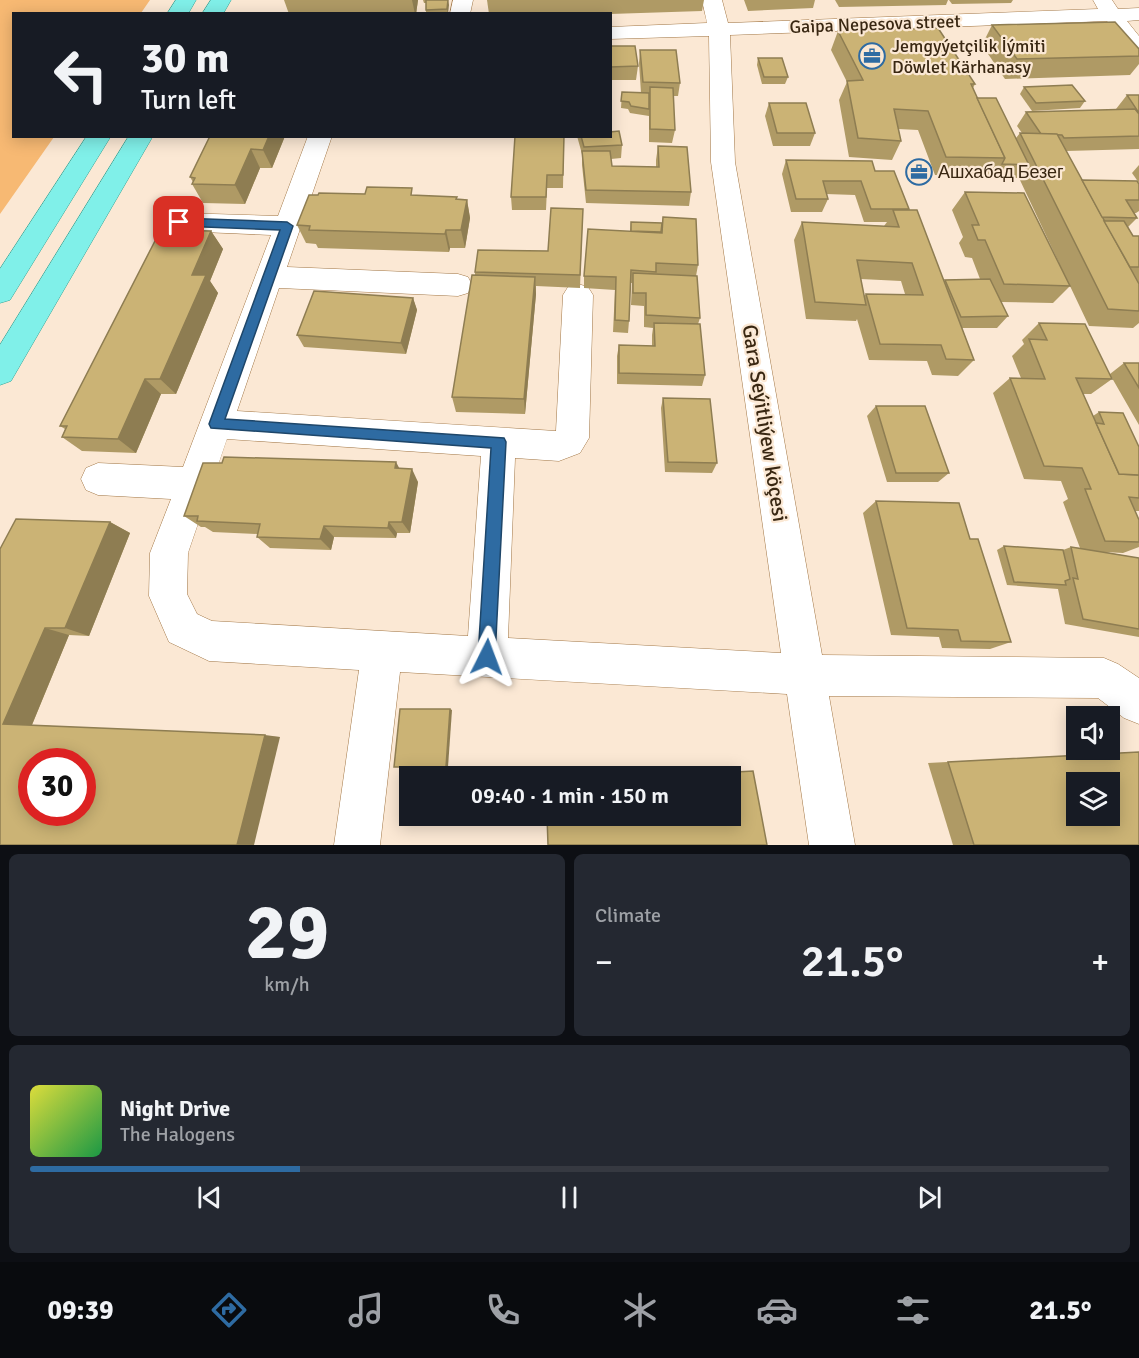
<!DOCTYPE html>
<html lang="en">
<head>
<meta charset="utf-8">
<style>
  :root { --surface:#171b24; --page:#242831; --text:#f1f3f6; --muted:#9ea1a6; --line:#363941; --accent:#2e6ba2 }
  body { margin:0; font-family:Signika,sans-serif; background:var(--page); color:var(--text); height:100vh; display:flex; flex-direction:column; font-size:22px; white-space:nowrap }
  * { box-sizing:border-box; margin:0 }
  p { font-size:20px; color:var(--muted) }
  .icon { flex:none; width:33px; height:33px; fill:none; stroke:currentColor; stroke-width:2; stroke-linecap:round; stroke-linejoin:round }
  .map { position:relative; height:845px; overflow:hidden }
  .panel { display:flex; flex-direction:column; gap:9px; padding:9px; background:#0d0f14; flex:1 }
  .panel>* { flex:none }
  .guide { position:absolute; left:12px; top:12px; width:600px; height:126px; border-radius:0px; box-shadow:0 3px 15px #0003; background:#171b24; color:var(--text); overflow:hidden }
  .controls { position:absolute; left:1066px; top:706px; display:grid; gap:12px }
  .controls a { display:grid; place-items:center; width:54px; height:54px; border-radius:0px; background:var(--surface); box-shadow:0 3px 15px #0003; font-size:30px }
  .speed { position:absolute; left:18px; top:748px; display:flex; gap:12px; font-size:30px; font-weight:700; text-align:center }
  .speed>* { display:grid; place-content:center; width:78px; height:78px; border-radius:50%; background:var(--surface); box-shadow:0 3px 15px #0003; line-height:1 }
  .speed .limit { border:9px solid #d22; background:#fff; color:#111 }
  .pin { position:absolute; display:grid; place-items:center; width:51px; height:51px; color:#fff; margin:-26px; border-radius:12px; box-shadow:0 3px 9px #0006 }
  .me { position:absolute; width:66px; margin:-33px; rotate:3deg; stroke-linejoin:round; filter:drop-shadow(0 0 4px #0008) }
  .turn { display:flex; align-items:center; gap:21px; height:126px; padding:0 30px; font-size:27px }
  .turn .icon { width:78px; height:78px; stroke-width:2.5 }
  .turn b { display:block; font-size:42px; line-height:51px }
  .big { font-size:45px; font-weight:600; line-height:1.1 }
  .panel .tile { flex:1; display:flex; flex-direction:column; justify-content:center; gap:9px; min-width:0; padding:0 21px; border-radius:9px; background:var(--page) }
  .panel .dial { align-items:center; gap:0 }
  .dial b { font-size:78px; line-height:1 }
  .song { display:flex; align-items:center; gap:18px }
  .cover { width:72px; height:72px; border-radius:9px; background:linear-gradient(135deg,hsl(60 70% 55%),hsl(140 70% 35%)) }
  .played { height:6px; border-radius:3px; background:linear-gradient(90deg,var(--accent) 25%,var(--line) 25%) }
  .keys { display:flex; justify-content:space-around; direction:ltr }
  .heat { display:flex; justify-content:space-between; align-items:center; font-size:33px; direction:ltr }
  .panel .tiles { flex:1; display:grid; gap:9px; grid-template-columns:1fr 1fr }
  .tile:last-child { grid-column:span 2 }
  .trip { position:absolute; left:399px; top:766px; width:342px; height:60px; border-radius:0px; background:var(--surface); box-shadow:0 3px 15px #0003; font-weight:600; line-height:60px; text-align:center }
  .tabs { display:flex; height:96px; justify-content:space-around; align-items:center; background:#090b0e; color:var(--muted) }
  .tabs .icon { width:42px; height:42px }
  .tabs .selected { color:var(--accent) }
  .tabs b { font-size:27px; color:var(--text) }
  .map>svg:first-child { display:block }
  .green { fill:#f7b973 }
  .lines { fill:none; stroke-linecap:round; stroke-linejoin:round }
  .minor-casing { stroke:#a27746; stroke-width:1 }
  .major-casing { stroke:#31a395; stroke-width:1 }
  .minor { fill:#fff; fill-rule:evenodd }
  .major { fill:#80f0e9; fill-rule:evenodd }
  .wall { fill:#af9a65; fill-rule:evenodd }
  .shaded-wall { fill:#8e7d52 }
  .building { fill:#cbb375; stroke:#8e7d52; stroke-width:1.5; fill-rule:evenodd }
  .route { fill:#2e6ba2; stroke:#1e4669; stroke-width:1.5 }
  .labels { text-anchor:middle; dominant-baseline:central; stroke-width:4.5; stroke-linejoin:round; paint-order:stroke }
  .far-street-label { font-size:18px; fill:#392712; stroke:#fbe8d4 }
  .far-poi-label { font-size:18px; fill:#392712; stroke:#fbe8d4; text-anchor:start }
  .street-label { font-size:21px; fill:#392712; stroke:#fbe8d4 }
</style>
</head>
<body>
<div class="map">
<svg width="1139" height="845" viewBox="0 0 1139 845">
  <rect width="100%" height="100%" fill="#fbe8d4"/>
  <!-- green -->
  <path class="green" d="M0,0H150L141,13L14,14V136L54,137L0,214Z"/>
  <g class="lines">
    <!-- minor casing -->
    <g class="minor-casing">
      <g id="minor">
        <path d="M453,0H473L470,14H450Z"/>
        <path d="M702,0H722L728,23L1098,9L1093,0H1112L1118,9L1139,8V20L1127,21L1139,36V56L1131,55L1107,21L730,35L735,162L822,655L1104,658L1118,664L1139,678V724L1124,718L1098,698L829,696L855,845H809L787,694L400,672L380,845H334L359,670L209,661L169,642L149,596L150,553L171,499L98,495L86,490L81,479L86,468L98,463L183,467L271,235L179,231L170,229L166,222L170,215L179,213L278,216L308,136H332L287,267L458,274L468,277L472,285L468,293L458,296L279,288L237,411L556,431L563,295L568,287L578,284L588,287L593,295L589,438L580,453L559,461L515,458L508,638L781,653L711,162L709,36L610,39V27L707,23ZM227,439L481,456L468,636L212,621L197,614L187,594L188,553Z"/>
      </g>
    </g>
    <!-- major casing -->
    <g class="major-casing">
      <g id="major">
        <path d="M176,0H196L188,14H167Z"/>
        <path d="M211,0H231L223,14H202Z"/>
        <path d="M87,136H111L10,300L0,303V269Z"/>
        <path d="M129,136H153L11,381L0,385V345Z"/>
      </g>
    </g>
    <!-- minor -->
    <use href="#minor" class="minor"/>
    <!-- major -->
    <use href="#major" class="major"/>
  </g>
  <!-- wall -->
  <g class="wall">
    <path d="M284,0H418L416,14H289Z"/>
    <path d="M423,0H448V14H426V3H424Z"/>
    <path d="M487,0H704L702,11L610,14H489Z"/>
    <path d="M744,0H815L813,8L748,11Z"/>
    <path d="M835,0H948L946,5L839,7Z"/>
    <path d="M949,0H1013L1011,3L952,4Z"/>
    <path d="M992,25L1139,49V64L1130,75L1005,79L982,45Z"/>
    <path d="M838,31L975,84L973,88L977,98L1016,138L1020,133H1022L1017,126L1026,112L1117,110L1116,109L1127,95H1139V149L1066,151L1082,180L1139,184V211L1136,213H1134L1137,218L1128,227L1133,236H1139V323L1133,328L1089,326L1070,286L1053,303L1001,302L1008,316L997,328H962L974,360L958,376L932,375L927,361L869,360L857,319L856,321L806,319L794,240L802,222L884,226L887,222H864L855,195L826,194L828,199L822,212H791L782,174L786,160L875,171L909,209L908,210L944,281L945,280L980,279L972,258L965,257L959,243L963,237L952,210L965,192L1059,263L1019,178L935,175L918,130L898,129L901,141L892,160L849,157L839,100L847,82L831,50ZM861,279L901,281L905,294H866L864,296Z"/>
    <path d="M610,46L638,66L636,80H610Z"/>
    <path d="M640,50L680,83L678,96H673L675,130L672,143L649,142V116L630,113L628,109L621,108L622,92L641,93L639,63Z"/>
    <path d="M758,58L788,77L785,84H762L757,65Z"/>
    <path d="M1024,87L1085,101L1080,108L1032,111L1020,94Z"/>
    <path d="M769,103L815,133L810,146H773L765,116Z"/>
    <path d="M210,136H285L272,168H260L245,204L203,203L192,184L193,182L190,177Z"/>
    <path d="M564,136L563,188H547L546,210H512L511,197Z"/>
    <path d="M577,136H610L622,145L621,158L611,159L612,166L656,167V160L658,146L691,192L689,206L586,203L582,165V154Z"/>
    <path d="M1139,165V183L1132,173Z"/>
    <path d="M457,199L467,200L470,218L465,248H450L449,252L318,248L316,244L306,243L297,225Z"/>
    <path d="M583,209L580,288L536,286V294L525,414L456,412L452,397L475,275V272L548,251Z"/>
    <path d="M663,217L698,265L696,276L700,318L698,324L705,375L702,386L617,384V356L619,345L652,346V335L653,328L644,327V306L631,305L632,283H630L629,321L628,333L613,332L615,290L584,288V276L630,231L631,222L662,224Z"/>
    <path d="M211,231L223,249L210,281L218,293L176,394H161L136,453L82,451L62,437L65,429L60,426L162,239Z"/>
    <path d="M413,298L417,310L406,354L304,347L297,335Z"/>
    <path d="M1039,323L1110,374L1124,363H1139V425L1112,378V379L1091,394H1083L1093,416L1099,412L1139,447V511H1135L1139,520V547L1123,553L1105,552L1139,558V637L1065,624L1058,589L1007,585L997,550L1004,546L1063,550L1071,547L1080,548L1063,502L1068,499L1061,481L1024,479L993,393L1010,378H1021L1012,356L1024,344L1022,340Z"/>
    <path d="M663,398L717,463L712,473L665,472L661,408Z"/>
    <path d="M876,406L949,473L938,482H887L867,416Z"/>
    <path d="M400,469L418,482L410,533H397L396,538L334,537L331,550L270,548L257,537V534L213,532L205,527H201L184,516Z"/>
    <path d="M876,501L970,539L1011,642L990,649L942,648L939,637L891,635L863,513Z"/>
    <path d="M110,522L130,533L89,636L69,635L32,725L280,737L0,845V549Z"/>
    <path d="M1139,752V845H953L928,763Z"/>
  </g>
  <!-- shaded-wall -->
  <g class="shaded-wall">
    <path d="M412,0H418L416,14H415Z"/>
    <path d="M448,0L449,5L448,14L447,9Z"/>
    <path d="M269,136H285L272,168L263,150Z"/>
    <path d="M251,149L260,168L245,204L235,185Z"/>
    <path d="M467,200L470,218L465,248L461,230Z"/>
    <path d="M446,230L450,248L449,252L445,234Z"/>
    <path d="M211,231L223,249L210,281L218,293L176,394L160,379L192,275Z"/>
    <path d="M535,277L536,294L525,414L524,399Z"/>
    <path d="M413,298L417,310L406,354L401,343Z"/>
    <path d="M145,379L161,394L136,453L118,439Z"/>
    <path d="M396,462L403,475L395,468Z"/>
    <path d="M412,469L418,482L410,533L402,522Z"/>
    <path d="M110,522L130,533L89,636L65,628Z"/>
    <path d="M389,522L397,533L396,538L388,528Z"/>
    <path d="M324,526L334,537L331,550L320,539Z"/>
    <path d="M45,628L69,635L31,727L3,724Z"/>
    <path d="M450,709L452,710L448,767H446Z"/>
    <path d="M265,735L280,737L254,845H237Z"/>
  </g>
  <!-- building -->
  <g class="building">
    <path d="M426,0H448L447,9L426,10Z"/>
    <path d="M1115,22L1139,49V56L1017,59L992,25Z"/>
    <path d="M938,28L975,84H971L1005,158L946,157L928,111L894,109L901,141L858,138L847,81L863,80L838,31Z"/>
    <path d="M610,46H635L638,66L610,67Z"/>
    <path d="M640,50H676L680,83L643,82Z"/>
    <path d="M758,58H782L788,77H764Z"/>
    <path d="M1072,85L1085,101L1036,103L1024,87Z"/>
    <path d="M650,87L673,88L675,130L650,129Z"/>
    <path d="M622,92L649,93V109L631,106L629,102L621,101Z"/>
    <path d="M1127,95H1139V113Z"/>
    <path d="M977,98H996L1029,165L1002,164L1005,158Z"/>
    <path d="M769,103H806L815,133H777Z"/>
    <path d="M1135,109L1139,114V136L1064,138L1062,135L1041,134L1026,112Z"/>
    <path d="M619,131L622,145L584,147L581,136H610V132Z"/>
    <path d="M1020,133L1057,134L1139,284V311L1108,309Z"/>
    <path d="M210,136H269L263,150L251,149L235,185L192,184L195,178L190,177Z"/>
    <path d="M515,136H564L563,175H547L546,197H511Z"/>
    <path d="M658,146L687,147L691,192L586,190L582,151H610L612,166L659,167Z"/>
    <path d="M786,160L872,161L875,171H894L909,209H871L861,181H823L828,199H796Z"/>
    <path d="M1082,180L1137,181L1139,184V200H1126L1137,218L1102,217Z"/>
    <path d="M367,187L412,188L411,195L457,197L456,199L467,200L461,230H446L445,234L309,230L310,226L297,225L309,195H318L319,193L365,194Z"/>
    <path d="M965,192L1024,193L1070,286L1004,284L985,240H978L972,225H979Z"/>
    <path d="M551,208L583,209L580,275L475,272L478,250L548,251Z"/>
    <path d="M893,210H917L974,360L946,359L941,345L880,344L866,294L923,295L912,263L857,260L866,305L815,302L802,222L899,227Z"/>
    <path d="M663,217L696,219L698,265L656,263V272L631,270L629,321L615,320L616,277L584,276L588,229L662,233Z"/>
    <path d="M1104,221H1124L1133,236H1139V267H1130Z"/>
    <path d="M631,222L662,223L661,232L631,231Z"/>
    <path d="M166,230L211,231L192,275H206L160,379H145L118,439L62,437L67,426H60L156,239H162Z"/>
    <path d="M633,273L697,276L700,318L646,315V293H633Z"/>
    <path d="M472,275L535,277L524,399L452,397Z"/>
    <path d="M990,279L1008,316L961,317L945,280Z"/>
    <path d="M314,291L413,298L401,343L297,335Z"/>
    <path d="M654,323L700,324L705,375L619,373V345L655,346Z"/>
    <path d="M1039,323L1085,324L1112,379L1076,378L1119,474L1139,475V498L1129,497L1139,520V542L1105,541L1085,489H1091L1082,468L1044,466L1010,378L1045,379L1029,339L1047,340Z"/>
    <path d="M1124,363H1139V388Z"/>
    <path d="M663,398L710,399L717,463L668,462Z"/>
    <path d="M876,406H925L949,473H896Z"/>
    <path d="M1099,412L1123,413L1139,447V475L1119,474L1096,423L1104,424Z"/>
    <path d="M224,457L396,462L395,468L412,469L402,522H389L388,528L324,526L320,539L257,537L260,524L197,521L198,516H184L203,463H222Z"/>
    <path d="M876,501L959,503L970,539H978L1011,642L961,641L958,630L907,628Z"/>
    <path d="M16,519L110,522L65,628H45L3,724L265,735L237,845H0V549ZM32,762H82V813H32Z"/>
    <path d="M1004,546L1063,550L1070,579L1065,581L1066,585L1014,582Z"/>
    <path d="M1071,547L1139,558V629L1083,619L1073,578L1078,579Z"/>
    <path d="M400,709H450L446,767H394Z"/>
    <path d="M1139,752V845H974L948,762ZM1077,783H1110V816H1077Z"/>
    <path d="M753,771L767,845H548L547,816H730V777H649Z"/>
  </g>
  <!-- route -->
  <path class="route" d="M179,218L287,222L293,226L225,419L504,438L506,442L495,657L492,662L487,665L481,662L478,657L491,448L211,428L209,424L280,230L179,226L173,222Z"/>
  <!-- icons -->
  <defs>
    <g id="office-ring" transform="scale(1.35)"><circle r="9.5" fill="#fbe8d4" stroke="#2e6ba2" stroke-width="1.5"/><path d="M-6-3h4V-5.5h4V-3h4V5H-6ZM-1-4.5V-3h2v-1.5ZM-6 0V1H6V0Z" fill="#2e6ba2"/></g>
  </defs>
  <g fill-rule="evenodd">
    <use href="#office-ring" x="872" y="56"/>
    <use href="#office-ring" x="919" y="172"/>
  </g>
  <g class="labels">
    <!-- far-street labels -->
    <g class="far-street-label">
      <text transform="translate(875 24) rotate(-2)">Gaipa Nepesova street</text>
    </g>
    <!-- far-poi labels -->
    <g class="far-poi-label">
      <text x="892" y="46">Jemgyýetçilik İýmiti<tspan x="892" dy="21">Döwlet Kärhanasy</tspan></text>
      <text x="938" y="172">Ашхабад Безег</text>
    </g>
    <!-- street labels -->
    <g class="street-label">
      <text transform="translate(765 423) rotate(81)">Gara Seýitliýew köçesi</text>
    </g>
  </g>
</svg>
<div class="controls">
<a><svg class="icon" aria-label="sound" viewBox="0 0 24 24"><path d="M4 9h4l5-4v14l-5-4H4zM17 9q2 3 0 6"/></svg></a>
<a><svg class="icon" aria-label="layers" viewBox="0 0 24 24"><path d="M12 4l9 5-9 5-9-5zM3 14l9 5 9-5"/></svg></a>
</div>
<div class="speed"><div class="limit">30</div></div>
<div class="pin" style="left:179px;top:222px;background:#d93025"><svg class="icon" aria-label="arrive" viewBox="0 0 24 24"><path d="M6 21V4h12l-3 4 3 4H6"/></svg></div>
<svg class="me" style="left:487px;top:657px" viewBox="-20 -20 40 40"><path d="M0-17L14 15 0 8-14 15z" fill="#2e6ba2" stroke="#fff" stroke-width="4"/></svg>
<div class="trip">09:40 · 1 min · 150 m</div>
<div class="guide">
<div class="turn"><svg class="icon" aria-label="left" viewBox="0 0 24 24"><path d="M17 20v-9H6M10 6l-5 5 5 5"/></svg><div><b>30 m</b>Turn left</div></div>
</div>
</div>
<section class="panel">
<div class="tiles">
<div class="tile dial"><b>29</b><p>km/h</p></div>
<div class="tile"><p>Climate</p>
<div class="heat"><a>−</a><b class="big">21.5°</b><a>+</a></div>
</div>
<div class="tile">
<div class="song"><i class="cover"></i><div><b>Night Drive</b><p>The Halogens</p></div></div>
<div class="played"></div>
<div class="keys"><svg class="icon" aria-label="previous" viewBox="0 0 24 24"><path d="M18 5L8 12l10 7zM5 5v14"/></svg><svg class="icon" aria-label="pause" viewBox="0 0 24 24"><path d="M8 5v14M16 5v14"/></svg><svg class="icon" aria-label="next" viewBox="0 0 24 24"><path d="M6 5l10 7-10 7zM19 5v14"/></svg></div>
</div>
</div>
</section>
<nav class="tabs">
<b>09:39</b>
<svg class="icon selected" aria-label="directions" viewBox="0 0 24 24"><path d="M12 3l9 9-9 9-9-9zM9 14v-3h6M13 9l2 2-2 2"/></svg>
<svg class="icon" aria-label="music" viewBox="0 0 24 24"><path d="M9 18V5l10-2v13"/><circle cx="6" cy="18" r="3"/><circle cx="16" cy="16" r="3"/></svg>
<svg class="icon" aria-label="phone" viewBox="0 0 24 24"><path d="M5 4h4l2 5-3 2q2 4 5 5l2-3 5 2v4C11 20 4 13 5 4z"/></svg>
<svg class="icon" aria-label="climate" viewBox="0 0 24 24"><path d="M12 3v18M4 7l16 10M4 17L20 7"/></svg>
<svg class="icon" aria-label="car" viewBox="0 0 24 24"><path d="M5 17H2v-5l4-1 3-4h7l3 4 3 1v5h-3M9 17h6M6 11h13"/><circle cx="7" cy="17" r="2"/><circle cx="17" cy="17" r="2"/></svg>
<svg class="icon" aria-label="filters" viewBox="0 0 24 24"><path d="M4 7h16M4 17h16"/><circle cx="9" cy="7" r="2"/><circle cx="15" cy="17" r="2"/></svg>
<b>21.5°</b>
</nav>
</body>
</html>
